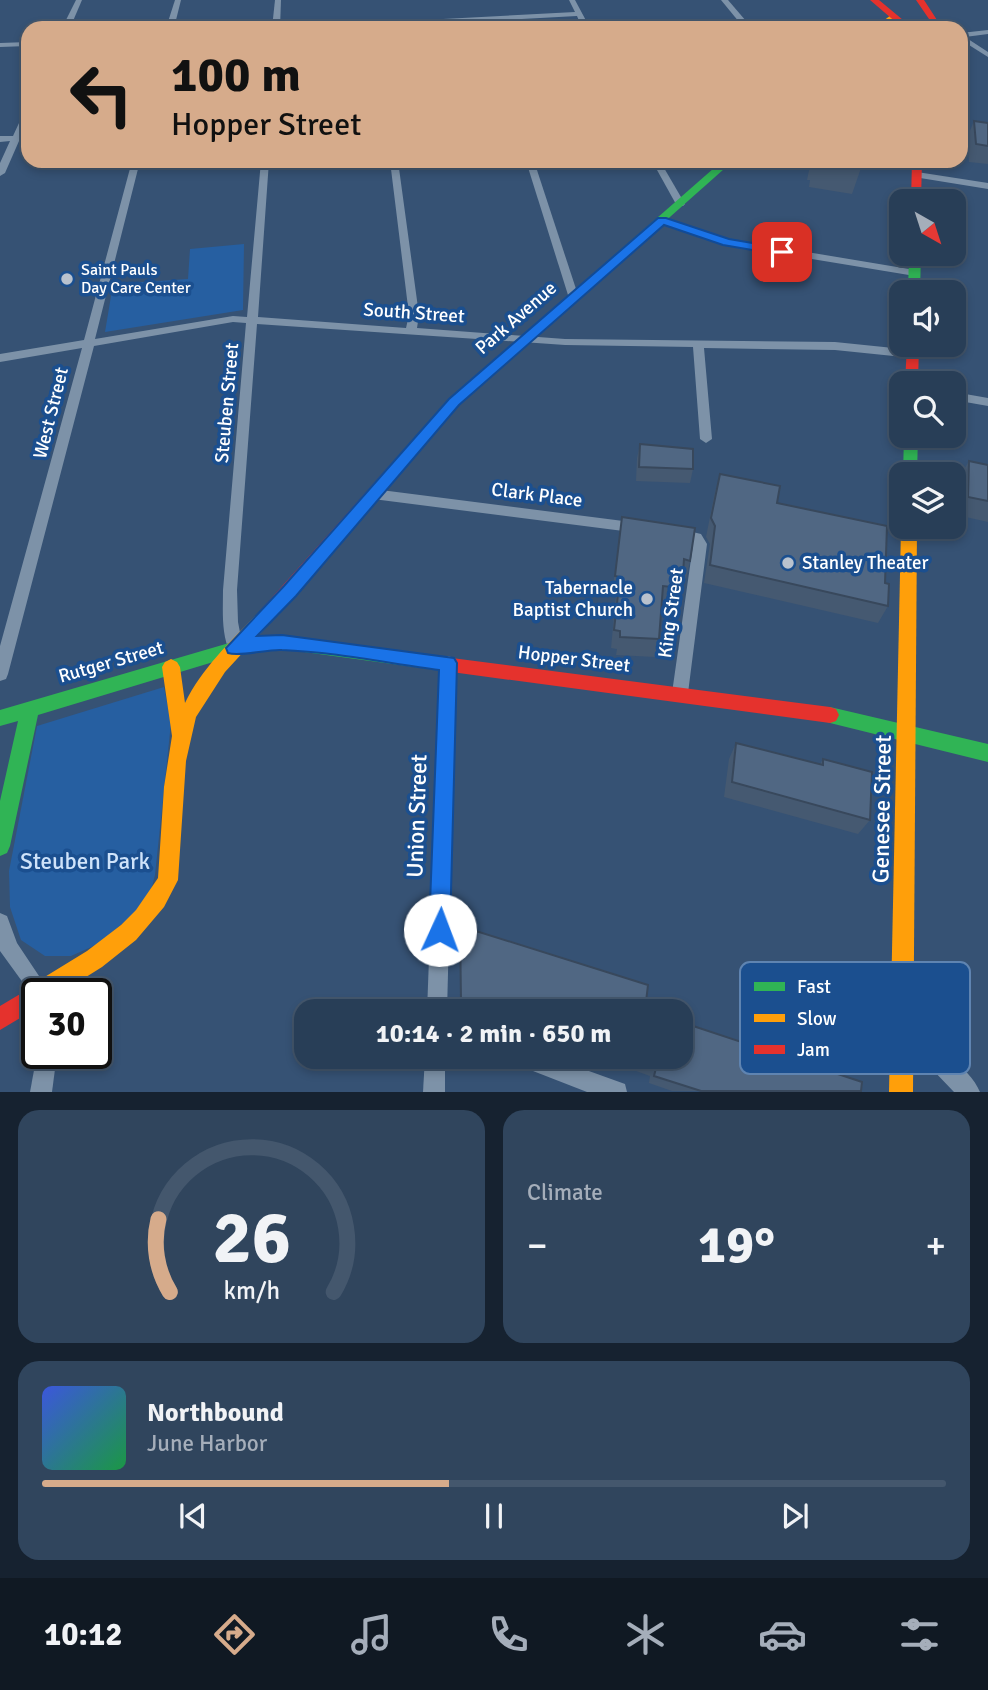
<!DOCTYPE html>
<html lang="en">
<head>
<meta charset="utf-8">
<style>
  :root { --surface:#283e57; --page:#30455d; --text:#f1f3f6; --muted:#a5aeba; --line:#44576d; --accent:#d6ab8b }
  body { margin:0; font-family:Signika,sans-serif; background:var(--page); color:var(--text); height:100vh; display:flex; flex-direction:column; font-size:26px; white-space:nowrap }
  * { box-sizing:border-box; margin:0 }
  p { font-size:23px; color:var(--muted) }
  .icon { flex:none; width:38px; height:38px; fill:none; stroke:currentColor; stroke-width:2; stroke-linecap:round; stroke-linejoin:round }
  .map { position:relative; height:1092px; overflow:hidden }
  .sheet { display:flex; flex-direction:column; gap:18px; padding:18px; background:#162230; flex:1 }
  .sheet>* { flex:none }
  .top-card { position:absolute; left:21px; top:21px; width:947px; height:147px; border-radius:21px; box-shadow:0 4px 10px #0003,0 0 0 2px var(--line); background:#d6ab8b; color:#111; overflow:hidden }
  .needle { width:46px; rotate:141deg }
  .controls { position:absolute; left:889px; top:189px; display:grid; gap:14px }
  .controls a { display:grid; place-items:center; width:77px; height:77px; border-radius:14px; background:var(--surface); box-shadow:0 4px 10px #0003,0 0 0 2px var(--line); font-size:35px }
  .speed { position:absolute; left:21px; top:978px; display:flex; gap:14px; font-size:35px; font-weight:700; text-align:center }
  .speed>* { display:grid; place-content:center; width:91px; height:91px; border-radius:50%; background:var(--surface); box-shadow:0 4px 10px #0003,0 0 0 2px var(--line); line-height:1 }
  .speed .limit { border:4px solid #111; border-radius:10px; background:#fff; color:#111 }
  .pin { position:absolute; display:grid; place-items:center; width:60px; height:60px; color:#fff; margin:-30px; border-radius:14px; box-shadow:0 4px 10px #0006 }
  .me { position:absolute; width:77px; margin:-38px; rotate:2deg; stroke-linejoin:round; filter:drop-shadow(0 0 5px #0008) }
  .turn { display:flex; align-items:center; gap:24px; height:147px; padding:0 35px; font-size:32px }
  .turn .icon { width:91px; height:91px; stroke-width:2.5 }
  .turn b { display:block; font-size:49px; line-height:60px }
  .big { font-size:52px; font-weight:700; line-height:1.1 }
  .sheet .card { flex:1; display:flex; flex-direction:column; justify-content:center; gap:10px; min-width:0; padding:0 24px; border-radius:21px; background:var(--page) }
  .sheet .dial { align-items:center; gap:0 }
  .dial svg { height:182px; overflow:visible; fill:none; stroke:var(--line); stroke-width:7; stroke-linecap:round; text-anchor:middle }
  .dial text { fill:var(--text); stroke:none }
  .song { display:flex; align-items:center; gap:21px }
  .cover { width:84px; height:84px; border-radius:10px; background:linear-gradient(135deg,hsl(230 70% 55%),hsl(140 70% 35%)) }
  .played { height:7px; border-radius:4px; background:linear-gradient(90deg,var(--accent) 45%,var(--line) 45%) }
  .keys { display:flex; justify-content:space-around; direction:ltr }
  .heat { display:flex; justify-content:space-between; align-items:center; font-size:38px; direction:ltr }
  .sheet .tiles { flex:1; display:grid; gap:18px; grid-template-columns:1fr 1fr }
  .card:last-child { grid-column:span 2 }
  .trip { position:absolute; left:294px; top:999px; width:399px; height:70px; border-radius:21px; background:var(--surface); box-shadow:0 4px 10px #0003,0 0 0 2px var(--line); font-weight:700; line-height:70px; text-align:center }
  .tab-bar { display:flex; height:112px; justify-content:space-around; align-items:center; background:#101923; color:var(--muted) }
  .tab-bar .icon { width:49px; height:49px }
  .tab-bar .on { color:var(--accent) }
  .tab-bar b { font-size:32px; color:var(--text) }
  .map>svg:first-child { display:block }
  .green { fill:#265fa1 }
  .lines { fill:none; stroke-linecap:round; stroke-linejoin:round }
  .street { fill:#7d92a8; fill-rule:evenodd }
  .fast { fill:#30b455; fill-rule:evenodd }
  .slow { fill:#ff9f0a; fill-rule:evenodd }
  .jam { fill:#e5322d; fill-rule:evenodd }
  .wall { fill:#455971 }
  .building { fill:#506783; stroke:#38485c; stroke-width:2 }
  .route { fill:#1a73e8; stroke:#114b97; stroke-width:2 }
  .poi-dot { fill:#b9c2ce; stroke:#1b4f8f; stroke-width:2.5 }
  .labels { text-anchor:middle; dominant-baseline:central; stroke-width:7; stroke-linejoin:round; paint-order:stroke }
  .far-poi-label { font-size:16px; fill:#fff; stroke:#1b4f8f; text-anchor:start }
  .street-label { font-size:19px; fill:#fff; stroke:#1b4f8f }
  .poi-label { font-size:19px; fill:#fff; stroke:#1b4f8f; text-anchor:start }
  .near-street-label { font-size:23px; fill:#fff; stroke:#1b4f8f }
  .near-park-label { font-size:23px; fill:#cfe3fa; stroke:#1b4f8f }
  .key { fill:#1b4f8f; stroke:#5f84b1; stroke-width:2 }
  .key-label { font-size:19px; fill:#fff }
</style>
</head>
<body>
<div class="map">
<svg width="988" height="1092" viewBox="0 0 988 1092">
  <rect width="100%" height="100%" fill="#365274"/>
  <!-- green -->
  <g class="green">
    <path d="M244,244L243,310L105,332L113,284L188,279L190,249Z"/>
    <path d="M164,687L171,723L155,875L148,902L98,944L71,956H45L21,940L10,907L9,871L37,726Z"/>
  </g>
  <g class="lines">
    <!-- street -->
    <g class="street">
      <path d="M76,0H82L70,28H62Z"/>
      <path d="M175,0H181L174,28H166Z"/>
      <path d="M275,0H281L280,28H272Z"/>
      <path d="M569,0H575L590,28H582L577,16L350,28H305L309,26L575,12Z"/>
      <path d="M721,0H728L752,28H744Z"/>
      <path d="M928,22L951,26L952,28L926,25Z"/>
      <path d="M988,30V34L965,37L988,52V57L961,40V33Z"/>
      <path d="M28,42V46L0,47V43Z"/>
      <path d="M25,110H28V121L21,136L28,135V141H19L5,173L0,176V163L10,141L0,142V136H13Z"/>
      <path d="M132,161H140L95,339L233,316L247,317L261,161H269L258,317L406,328L409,315L390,161H398L419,315L417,328L565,339L835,342L913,350L919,354L913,358L835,350L704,348L712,439L706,443L700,439L693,347L565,345L257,324L237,590L238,622L243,648L240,653L235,654L230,653C221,633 223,611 223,590L246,323L233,322L94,346L8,674L6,679L0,681V646L82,348L0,362V354L84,340Z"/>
      <path d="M526,161H534L578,295L577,297H569L568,295Z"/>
      <path d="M652,161H660L685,204L683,206H677Z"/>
      <path d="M917,172L988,183V189L914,177V173Z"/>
      <path d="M662,217L729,239L915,270L920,273L915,276L727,245L659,222L657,220Z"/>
      <path d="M954,392L988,398V406L954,400Z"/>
      <path d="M373,489L639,523L646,528L639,533L373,499L366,494Z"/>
      <path d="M676,528L701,534L707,544L688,693L686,698L680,700L674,698L672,693L693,545L691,542L671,537L669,533L671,529Z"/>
      <path d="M448,656L454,658L456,663L447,1012H427L440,663L442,658Z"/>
      <path d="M0,913L7,916L17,943L51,994H37V1002L0,951Z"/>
      <path d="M902,1030C927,1040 970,1066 980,1092H954L931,1068L895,1047L892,1040L895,1033Z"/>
      <path d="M37,1054H57L52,1092H30Z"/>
      <path d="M425,1057H445V1092H423Z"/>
      <path d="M512,1057H550L625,1084L627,1092H587L515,1064Z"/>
    </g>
    <!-- fast -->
    <g class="fast">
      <path d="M722,161H733L608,272H600V268Z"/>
      <path d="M909,254H921L920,292H908Z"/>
      <path d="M904,436H918L917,474H903Z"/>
      <path d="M282,635L444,657L450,659L453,664L450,669L444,671L282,649L253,650L38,715L10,846L7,853L0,856V801L18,721L0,726V710L253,636Z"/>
      <path d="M830,707L988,744V762L830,723L824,721L821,715L824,709Z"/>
    </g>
    <!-- slow -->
    <g class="slow">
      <path d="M891,15L898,17L883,28H874Z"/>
      <path d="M901,527H917L913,1092H889Z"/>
      <path d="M265,610L271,612L273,617L271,622L225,672L196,717L186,761L178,880L164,907L136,940L102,967L59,994H37V1005L30,1002L27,994L30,986L87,951L121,925L136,910L158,878L164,787L172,736L162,667L165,662L171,659L177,662L180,667L185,703C202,668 232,640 259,612Z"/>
    </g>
    <!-- jam -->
    <g class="jam">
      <path d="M870,0H879L903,20L926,21L929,19L916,0H924L937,20L928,26L898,24Z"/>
      <path d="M912,161H922L921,201H911Z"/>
      <path d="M604,267L608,268V272L459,405L271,622L265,624L259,622L257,617L259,612L449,399Z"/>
      <path d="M907,345H919L918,383H905Z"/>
      <path d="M444,657L830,707L836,709L839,715L836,721L830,723L444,671L438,669L435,664L438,659Z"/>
      <path d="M37,984L45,987L48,994H37V1008L0,1030V1006Z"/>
    </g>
  </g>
  <!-- wall -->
  <g class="wall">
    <path d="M974,121L988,123V164L969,162L967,138Z"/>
    <path d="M811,161H862L861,168L852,194L809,187L810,180H807Z"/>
    <path d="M640,444L693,469L690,483L636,481L637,458Z"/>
    <path d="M969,461L988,465V522L957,515L958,480Z"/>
    <path d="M720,474L777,503L885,583L888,606L878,623L704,583L710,544L706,537L715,492Z"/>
    <path d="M622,517L690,561L686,579L683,578L682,588L677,606L661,604L659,639L655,657L616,655L617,649L611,648L616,595L612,594Z"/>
    <path d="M736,743L820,764L823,759L870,820L858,834L724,797L729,759Z"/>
    <path d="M461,1001L645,1010L650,1012H465L463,1011Z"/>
    <path d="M597,1057H681L861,1091H672L649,1083L650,1076Z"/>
  </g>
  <!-- building -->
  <g class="building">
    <path d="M974,121L988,123V146L976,144Z"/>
    <path d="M816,161H862L861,168Z"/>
    <path d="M640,444L693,449V469L639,467Z"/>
    <path d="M969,461L988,465V501L968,497Z"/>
    <path d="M720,474L780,486L777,503L887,526L885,583L889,584L888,606L710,565L715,526L711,518Z"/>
    <path d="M622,517L695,528L690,561L684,559L682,588L663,586L659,639L620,637V631L614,630L620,577L615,576Z"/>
    <path d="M736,743L823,765V759L872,772L870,820L732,782Z"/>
    <path d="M460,926L648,985L645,1010L650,1012H493L461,1001Z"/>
    <path d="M681,1022L862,1082L861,1091H701L654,1076L656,1068L625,1057H681Z"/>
  </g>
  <!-- route -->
  <path class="route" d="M658,218H666L729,239L782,248L787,252L782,255L723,245L664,225L459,405L296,596L257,636L282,635L454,658L457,663L450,930L447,938L440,941L432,938L429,930L439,670C387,663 334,652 282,650C267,649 241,657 228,653L226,648L284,586L449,399Z"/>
  <!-- markers -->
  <g class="poi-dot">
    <circle cx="67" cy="279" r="7"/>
    <circle cx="788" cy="563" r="7"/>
    <circle cx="647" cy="599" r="7"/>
  </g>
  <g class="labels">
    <!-- far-poi labels -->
    <g class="far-poi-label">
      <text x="81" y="270">Saint Pauls<tspan x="81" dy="18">Day Care Center</tspan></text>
    </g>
    <!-- street labels -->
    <g class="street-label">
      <text transform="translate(414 313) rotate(4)">South Street</text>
      <text transform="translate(516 318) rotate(-41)">Park Avenue</text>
      <text transform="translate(227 403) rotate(-85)">Steuben Street</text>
      <text transform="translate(51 413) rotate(-76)">West Street</text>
      <text transform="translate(537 495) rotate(7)">Clark Place</text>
      <text transform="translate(671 613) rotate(-82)">King Street</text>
      <text transform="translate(574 659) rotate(7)">Hopper Street</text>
      <text transform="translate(111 662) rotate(-16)">Rutger Street</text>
    </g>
    <!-- poi labels -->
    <g class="poi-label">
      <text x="802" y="563">Stanley Theater</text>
      <text x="633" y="588" text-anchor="end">Tabernacle<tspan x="633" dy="22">Baptist Church</tspan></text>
    </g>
    <!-- near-street labels -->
    <g class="near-street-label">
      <text transform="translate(882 809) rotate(-89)">Genesee Street</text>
      <text transform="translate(417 816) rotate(-88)">Union Street</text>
    </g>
    <!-- near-park labels -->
    <g class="near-park-label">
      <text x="85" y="861">Steuben Park</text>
    </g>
  </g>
  <!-- legend -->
  <rect x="740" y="962" width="230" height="112" rx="10" class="key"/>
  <rect x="754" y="982" width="31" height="9" fill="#30b455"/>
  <rect x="754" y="1014" width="31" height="8" fill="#ff9f0a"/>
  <rect x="754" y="1045" width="31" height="9" fill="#e5322d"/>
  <g class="key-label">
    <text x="797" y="993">Fast</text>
    <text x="797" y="1025">Slow</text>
    <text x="797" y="1056">Jam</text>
  </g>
</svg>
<div class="controls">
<a><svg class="needle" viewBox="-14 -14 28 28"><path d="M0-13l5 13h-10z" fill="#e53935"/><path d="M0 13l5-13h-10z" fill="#a5aeba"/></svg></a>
<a><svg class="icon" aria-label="sound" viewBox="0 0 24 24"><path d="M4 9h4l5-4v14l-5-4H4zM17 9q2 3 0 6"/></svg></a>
<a><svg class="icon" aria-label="search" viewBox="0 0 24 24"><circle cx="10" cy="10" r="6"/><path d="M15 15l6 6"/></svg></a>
<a><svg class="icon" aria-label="layers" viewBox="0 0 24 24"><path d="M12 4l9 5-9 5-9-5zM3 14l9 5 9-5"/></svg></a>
</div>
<div class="speed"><div class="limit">30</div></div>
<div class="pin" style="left:782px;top:252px;background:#d93025"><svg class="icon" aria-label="arrive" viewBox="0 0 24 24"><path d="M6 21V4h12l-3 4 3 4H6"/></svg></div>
<svg class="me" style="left:440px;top:930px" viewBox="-20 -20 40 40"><circle r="19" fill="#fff"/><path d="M0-13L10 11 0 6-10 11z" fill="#1a73e8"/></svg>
<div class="trip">10:14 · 2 min · 650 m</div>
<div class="top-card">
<div class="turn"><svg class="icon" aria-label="left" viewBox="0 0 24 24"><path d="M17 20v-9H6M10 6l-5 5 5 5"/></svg><div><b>100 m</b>Hopper Street</div></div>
</div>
</div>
<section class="sheet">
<div class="tiles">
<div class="card dial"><svg viewBox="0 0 100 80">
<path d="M14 69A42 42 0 1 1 86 69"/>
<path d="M14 69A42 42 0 0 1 9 37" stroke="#d6ab8b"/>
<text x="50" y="56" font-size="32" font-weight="700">26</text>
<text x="50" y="72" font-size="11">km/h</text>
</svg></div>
<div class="card"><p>Climate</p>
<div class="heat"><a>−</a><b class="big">19°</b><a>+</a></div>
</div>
<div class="card">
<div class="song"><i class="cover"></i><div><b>Northbound</b><p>June Harbor</p></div></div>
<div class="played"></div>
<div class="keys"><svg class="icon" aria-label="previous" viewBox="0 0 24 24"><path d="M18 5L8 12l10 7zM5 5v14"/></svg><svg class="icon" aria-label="pause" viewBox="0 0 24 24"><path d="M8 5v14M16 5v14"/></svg><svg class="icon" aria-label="next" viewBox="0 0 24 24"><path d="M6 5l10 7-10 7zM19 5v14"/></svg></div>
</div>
</div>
</section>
<nav class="tab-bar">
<b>10:12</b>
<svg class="icon on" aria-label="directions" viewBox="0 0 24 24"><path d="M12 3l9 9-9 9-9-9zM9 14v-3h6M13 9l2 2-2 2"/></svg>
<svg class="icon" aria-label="music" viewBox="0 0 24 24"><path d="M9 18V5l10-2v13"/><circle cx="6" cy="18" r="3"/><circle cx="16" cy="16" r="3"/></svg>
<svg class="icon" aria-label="phone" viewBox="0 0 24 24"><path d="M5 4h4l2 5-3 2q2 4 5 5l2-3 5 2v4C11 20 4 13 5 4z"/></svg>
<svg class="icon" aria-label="climate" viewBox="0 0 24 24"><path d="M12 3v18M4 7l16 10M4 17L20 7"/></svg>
<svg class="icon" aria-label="car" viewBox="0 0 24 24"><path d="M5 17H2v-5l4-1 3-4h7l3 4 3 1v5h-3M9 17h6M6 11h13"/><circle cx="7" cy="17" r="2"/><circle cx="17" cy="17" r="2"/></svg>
<svg class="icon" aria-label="filters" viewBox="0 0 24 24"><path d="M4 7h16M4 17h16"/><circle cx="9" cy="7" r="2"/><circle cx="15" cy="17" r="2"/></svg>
</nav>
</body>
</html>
